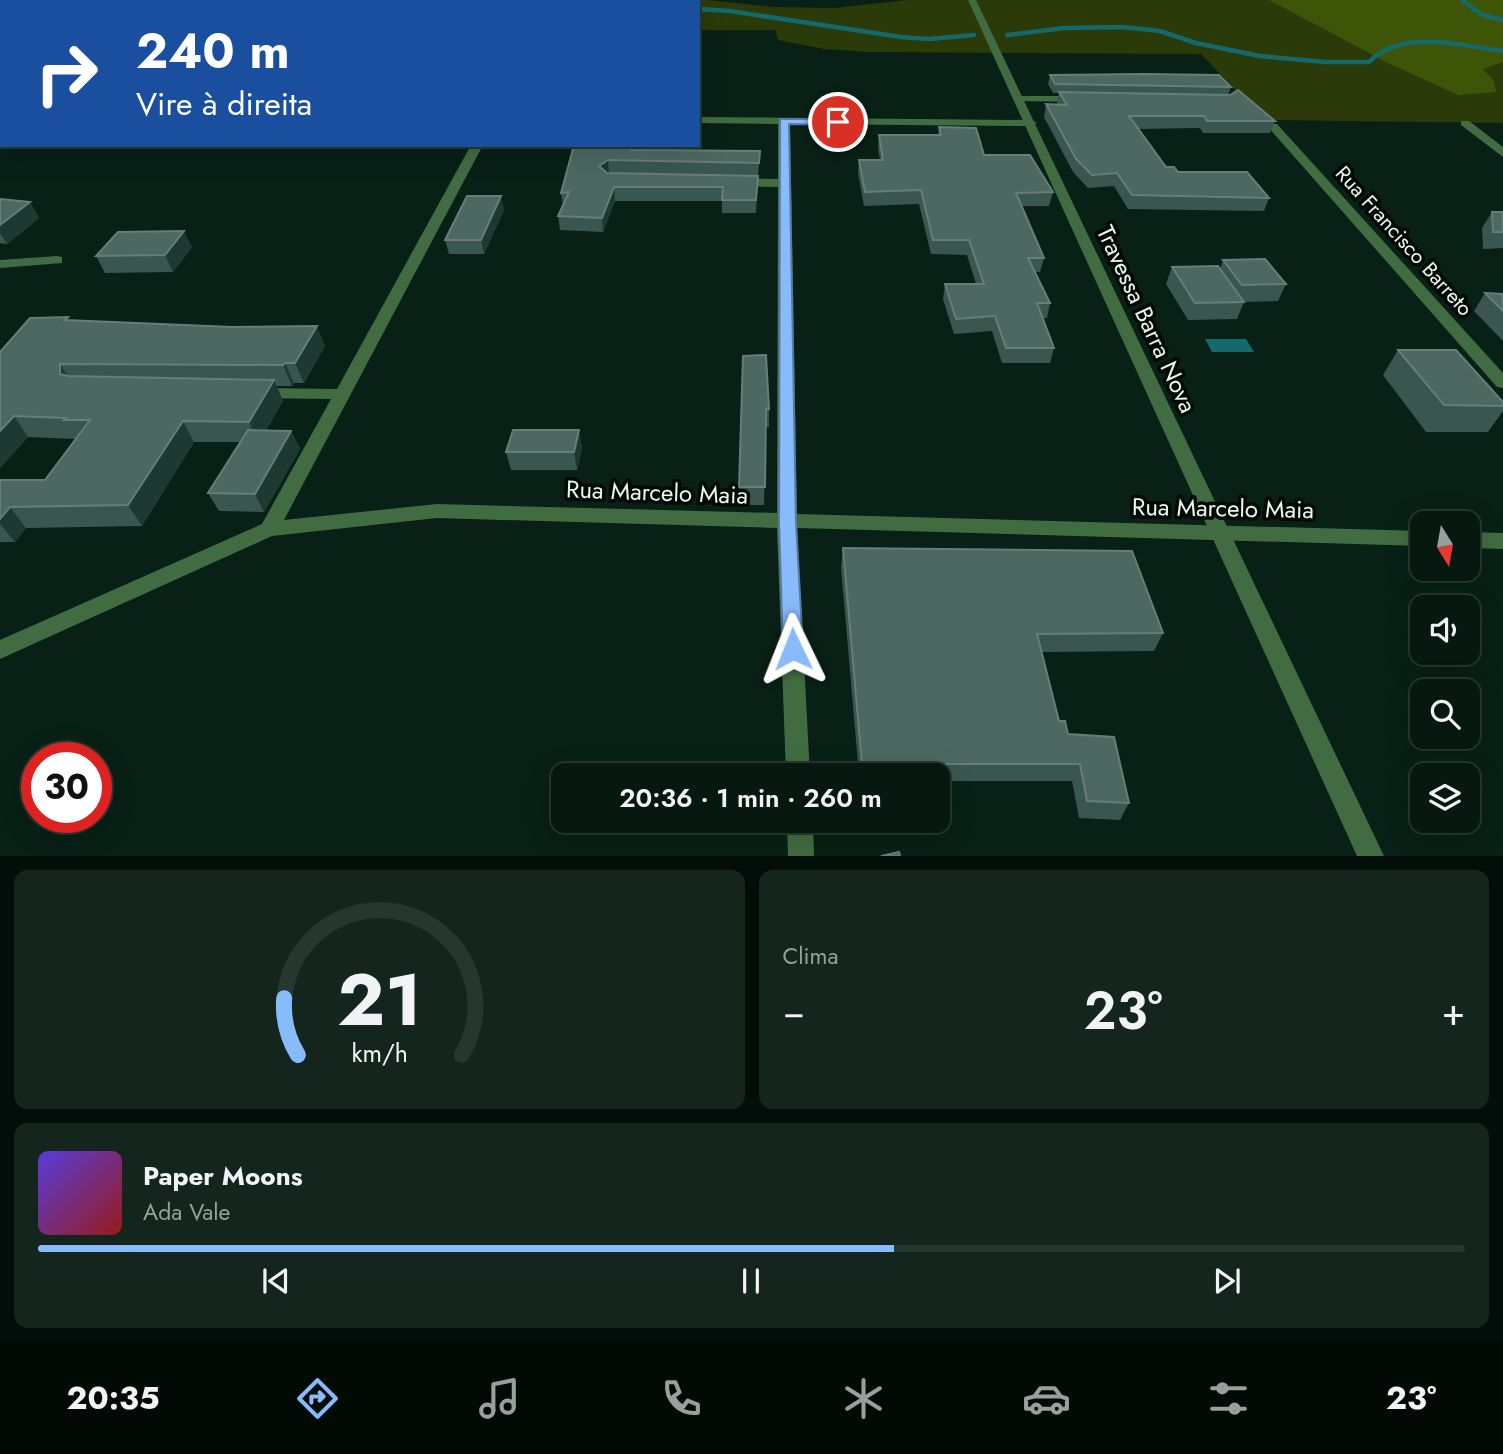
<!DOCTYPE html>
<html lang="pt">
<head>
<meta charset="utf-8">
<style>
  :root { --surface:#061810; --page:#14251e; --text:#f1f3f6; --muted:#98a09f; --line:#273730; --accent:#87bbfb }
  body { margin:0; font-family:Jost,sans-serif; background:var(--page); color:var(--text); height:100vh; display:flex; flex-direction:column; font-size:26px; white-space:nowrap }
  * { box-sizing:border-box; margin:0 }
  p { font-size:23px; color:var(--muted) }
  .icon { flex:none; width:38px; height:38px; fill:none; stroke:currentColor; stroke-width:2; stroke-linecap:round; stroke-linejoin:round }
  .map { position:relative; height:856px; overflow:hidden }
  .sheet { display:flex; flex-direction:column; gap:14px; padding:14px; background:#030d09; flex:1 }
  .sheet>* { flex:none }
  .guide { position:absolute; left:0px; top:0px; width:700px; height:147px; box-shadow:0 7px 28px #0002,0 0 0 2px var(--line); background:#1a4fa0; color:#fff; overflow:hidden }
  .needle { width:46px; rotate:169deg }
  .controls { position:absolute; left:1410px; top:511px; display:grid; gap:14px }
  .controls a { display:grid; place-items:center; width:70px; height:70px; border-radius:14px; background:var(--surface); box-shadow:0 7px 28px #0002,0 0 0 2px var(--line); font-size:35px }
  .speed { position:absolute; left:21px; top:742px; display:flex; gap:14px; font-size:35px; font-weight:700; text-align:center }
  .speed>* { display:grid; place-content:center; width:91px; height:91px; border-radius:50%; background:var(--surface); box-shadow:0 7px 28px #0002,0 0 0 2px var(--line); line-height:1 }
  .speed .limit { border:10px solid #d22; background:#fff; color:#111 }
  .pin { position:absolute; display:grid; place-items:center; width:60px; height:60px; color:#fff; margin:-30px; border:4px solid #fff; border-radius:50%; box-shadow:0 2px 7px #0007 }
  .me { position:absolute; width:77px; margin:-38px; rotate:358deg; stroke-linejoin:round; filter:drop-shadow(0 0 5px #0008) }
  .turn { display:flex; align-items:center; gap:24px; height:147px; padding:0 21px; font-size:32px }
  .turn .icon { width:91px; height:91px; stroke-width:2.5 }
  .turn b { display:block; font-size:49px; line-height:60px }
  .big { font-size:52px; font-weight:600; line-height:1.1 }
  .sheet .card { flex:1; display:flex; flex-direction:column; justify-content:center; gap:10px; min-width:0; padding:0 24px; border-radius:14px; background:var(--page) }
  .sheet .dial { align-items:center; gap:0 }
  .dial svg { height:182px; overflow:visible; fill:none; stroke:var(--line); stroke-width:7; stroke-linecap:round; text-anchor:middle }
  .dial text { fill:var(--text); stroke:none }
  .song { display:flex; align-items:center; gap:21px }
  .cover { width:84px; height:84px; border-radius:10px; background:linear-gradient(135deg,hsl(250 70% 55%),hsl(0 70% 35%)) }
  .played { height:7px; border-radius:4px; background:linear-gradient(90deg,var(--accent) 60%,var(--line) 60%) }
  .keys { display:flex; justify-content:space-around; direction:ltr }
  .heat { display:flex; justify-content:space-between; align-items:center; font-size:38px; direction:ltr }
  .sheet .tiles { flex:1; display:grid; gap:14px; grid-template-columns:1fr 1fr }
  .card:last-child { grid-column:span 2 }
  .trip { position:absolute; left:551px; top:763px; width:399px; height:70px; border-radius:14px; background:var(--surface); box-shadow:0 7px 28px #0002,0 0 0 2px var(--line); font-weight:600; line-height:70px; text-align:center }
  .tabs { display:flex; height:112px; justify-content:space-around; align-items:center; background:#020a06; color:var(--muted) }
  .tabs .icon { width:49px; height:49px }
  .tabs .on { color:var(--accent) }
  .tabs b { font-size:32px; color:var(--text) }
  .map>svg:first-child { display:block }
  .green { fill:#2a3a08 }
  .forest { fill:#3e5508 }
  .water { fill:#14696d }
  .lines { fill:none; stroke-linecap:round; stroke-linejoin:round }
  .stream { stroke:#14696d; stroke-width:4.5 }
  .minor { fill:#416c41; fill-rule:evenodd }
  .tertiary { fill:#416c41; fill-rule:evenodd }
  .wall { fill:#395650 }
  .shaded-wall { fill:#1e3932 }
  .building { fill:#4c6861; stroke:#657e78; stroke-width:2 }
  .route { fill:#87bbfb; stroke:#587aa3; stroke-width:2 }
  .labels { text-anchor:middle; dominant-baseline:central; stroke-width:7; stroke-linejoin:round; paint-order:stroke }
  .far-street-label { font-size:21px; fill:#eaf9f1; stroke:#020804 }
  .street-label { font-size:24px; fill:#eaf9f1; stroke:#020804 }
</style>
</head>
<body>
<div class="map">
<svg width="1503" height="856" viewBox="0 0 1503 856">
  <rect width="100%" height="100%" fill="#082016"/>
  <!-- green -->
  <path class="green" d="M0,0H708L773,7L835,8L907,0H1503V123L1264,120L1201,54L868,52L824,49L778,40L775,30H698V2H2V15Z"/>
  <!-- forest -->
  <path class="forest" d="M1269,0H1503V62L1483,69L1494,81L1496,92L1458,95L1388,63Z"/>
  <!-- water -->
  <path class="water" d="M1205,339H1246L1254,352H1212Z"/>
  <g class="lines">
    <!-- stream -->
    <g class="stream">
      <path d="M175,0L178,2"/>
      <path d="M495,0L516,2"/>
      <path d="M1462,0L1482,15L1503,20"/>
      <path d="M381,2L389,0"/>
      <path d="M698,9L730,11L901,37L929,39L974,35"/>
      <path d="M1007,35L1064,28L1122,27L1160,31L1196,43L1260,56L1325,62H1369C1401,28 1462,46 1503,51"/>
    </g>
    <!-- minor -->
    <g class="minor">
      <path d="M88,0H98L87,2Z"/>
      <path d="M2,47V53L0,54V48Z"/>
      <path d="M1014,96H1081L1086,99L1081,102L1018,101L1014,100Z"/>
      <path d="M698,117L1031,120L1037,123L1031,126L790,124L797,514L1423,531V546L797,528L810,775H786L777,528L437,518L272,536L0,659V640L262,524L331,399L258,398L250,393L258,388L337,389L471,145H483L284,520L437,504L777,513L778,187L735,186L729,182L735,178L778,179V124L698,123Z"/>
      <path d="M1461,121H1469L1503,147V157L1461,125Z"/>
      <path d="M1269,124H1277L1503,373V388L1497,387L1269,128Z"/>
      <path d="M57,256L62,257V263L0,268V260Z"/>
      <path d="M1468,532L1503,533V549L1468,548Z"/>
      <path d="M787,821H813L814,856H788Z"/>
    </g>
    <!-- tertiary -->
    <path class="tertiary" d="M968,0H976L1384,856H1357Z"/>
  </g>
  <!-- wall -->
  <g class="wall">
    <path d="M1050,75L1231,87L1228,95L1275,121L1270,133H1203L1200,128L1138,129L1166,167L1178,172L1269,198L1264,211L1128,209L1114,186L1088,188L1073,172L1044,117L1046,104L1057,105L1059,93H1053L1048,84Z"/>
    <path d="M939,127L984,155L1053,192L1049,206H1021L1044,258L1040,272H1035L1050,303L1047,318H1042L1054,348L1050,363H1002L992,331L954,334L943,299L945,284H976L967,255L931,254L919,204L864,206L858,173L859,160H880L878,148L879,135H938Z"/>
    <path d="M574,145L639,150L760,151L758,176L609,173L758,176L756,213H722V201H615L603,232L560,230L558,216L563,206L561,193Z"/>
    <path d="M0,199L30,202L39,218L7,244L0,243Z"/>
    <path d="M504,210L484,254H449L445,240Z"/>
    <path d="M1492,212H1503V248L1483,249L1482,228Z"/>
    <path d="M192,247L173,272L105,273L96,256Z"/>
    <path d="M1223,260L1286,284L1278,301L1244,302L1237,319L1188,320L1166,284L1172,267L1220,269Z"/>
    <path d="M1485,293L1503,294V341L1474,311Z"/>
    <path d="M68,317L69,321L325,346L304,383H294L292,386H277L283,401L266,430L291,431L300,449L264,512L219,511L208,493L240,442H194L142,526L26,528L15,542H1L0,543V480H45L76,439L28,437L0,468V352Z"/>
    <path d="M1398,350L1503,402V411L1488,432H1426L1383,375Z"/>
    <path d="M743,356L769,409V427H766L764,505H739Z"/>
    <path d="M582,448L577,470H511L506,452Z"/>
    <path d="M843,548L1163,633L1154,651L1041,652L1059,721L1068,734L1129,803L1120,820L1079,818L1072,781H938V775H859L841,567Z"/>
  </g>
  <!-- shaded-wall -->
  <g class="shaded-wall">
    <path d="M2,70V87L0,88V71Z"/>
    <path d="M634,145H641L633,162L632,150Z"/>
    <path d="M608,160L609,173L601,179L599,166Z"/>
    <path d="M614,187L615,201L603,232L602,218Z"/>
    <path d="M501,196L504,210L484,254L481,240Z"/>
    <path d="M30,202L39,218L7,244L0,233V225Z"/>
    <path d="M184,231L192,247L173,272L165,255Z"/>
    <path d="M317,326L325,346L304,383L295,363Z"/>
    <path d="M285,363L294,383L292,386L283,365Z"/>
    <path d="M60,364L73,384L60,374Z"/>
    <path d="M274,380L283,401L258,442L249,422Z"/>
    <path d="M14,416L28,437L0,468V431Z"/>
    <path d="M183,421L194,442L142,526L128,505Z"/>
    <path d="M579,430L582,448L577,470L574,452Z"/>
    <path d="M291,431L300,449L264,512L255,494Z"/>
    <path d="M10,507L26,528L15,542L0,524V519Z"/>
  </g>
  <!-- building -->
  <g class="building">
    <path d="M1144,74L1219,75L1231,87L1055,84L1050,75Z"/>
    <path d="M1238,90L1275,121H1207L1204,116H1129L1166,167H1174L1178,172H1247L1269,198L1132,195L1117,173L1092,175L1076,159L1046,104L1067,105L1059,92L1230,95Z"/>
    <path d="M939,127L976,128L984,155H1030L1053,192L1016,193L1044,258H1028L1050,303H1037L1054,348H1006L995,316L956,319L945,284H984L969,240H933L921,190L865,192L859,160H883L879,135H941Z"/>
    <path d="M574,145H634L632,150L760,151L759,163L608,160L599,166L607,173L758,176L756,200H722L723,187H614L602,218L558,216L569,192L561,193Z"/>
    <path d="M467,196H501L481,240H445Z"/>
    <path d="M0,199L30,202L0,225Z"/>
    <path d="M1492,212H1503V232H1493Z"/>
    <path d="M184,231L165,255L96,256L118,232Z"/>
    <path d="M1265,259L1286,284L1242,285L1223,260Z"/>
    <path d="M1218,266L1244,302L1195,303L1172,267Z"/>
    <path d="M1485,293L1503,294V311Z"/>
    <path d="M68,317L65,320L232,327L317,326L295,363H285L283,365L60,364V374L68,376L274,380L249,422L183,421L128,505L10,507L0,519V480H45L90,420H64L66,418L14,416L0,431V352L30,318Z"/>
    <path d="M1398,350H1456L1503,402V406L1444,405Z"/>
    <path d="M766,355L769,409H766L765,487H739L743,356Z"/>
    <path d="M248,430L291,431L255,494L208,493Z"/>
    <path d="M513,430H579L574,452H506Z"/>
    <path d="M843,548L1132,551L1163,633L1037,634L1059,721H1065L1068,734L1114,737L1129,803L1087,801L1080,764H862Z"/>
    <path d="M899,852L900,856H881Z"/>
  </g>
  <!-- route -->
  <path class="route" d="M780,119H838L843,122L838,125L789,124L796,523L803,649L800,655L793,658L786,655L783,649L779,523Z"/>
  <g class="labels">
    <!-- far-street labels -->
    <g class="far-street-label">
      <text transform="translate(1404 241) rotate(48)">Rua Francisco Barreto</text>
    </g>
    <!-- street labels -->
    <g class="street-label">
      <text transform="translate(1147 319) rotate(65)">Travessa Barra Nova</text>
      <text transform="translate(657 492) rotate(2)">Rua Marcelo Maia</text>
      <text transform="translate(1223 508) rotate(1)">Rua Marcelo Maia</text>
    </g>
  </g>
</svg>
<div class="controls">
<a><svg class="needle" viewBox="-14 -14 28 28"><path d="M0-13l5 13h-10z" fill="#e53935"/><path d="M0 13l5-13h-10z" fill="#98a09f"/></svg></a>
<a><svg class="icon" aria-label="sound" viewBox="0 0 24 24"><path d="M4 9h4l5-4v14l-5-4H4zM17 9q2 3 0 6"/></svg></a>
<a><svg class="icon" aria-label="search" viewBox="0 0 24 24"><circle cx="10" cy="10" r="6"/><path d="M15 15l6 6"/></svg></a>
<a><svg class="icon" aria-label="layers" viewBox="0 0 24 24"><path d="M12 4l9 5-9 5-9-5zM3 14l9 5 9-5"/></svg></a>
</div>
<div class="speed"><div class="limit">30</div></div>
<div class="pin" style="left:838px;top:122px;background:#d93025"><svg class="icon" aria-label="arrive" viewBox="0 0 24 24"><path d="M6 21V4h12l-3 4 3 4H6"/></svg></div>
<svg class="me" style="left:793px;top:649px" viewBox="-20 -20 40 40"><path d="M0-17L14 15 0 8-14 15z" fill="#87bbfb" stroke="#fff" stroke-width="4"/></svg>
<div class="trip">20:36 · 1 min · 260 m</div>
<div class="guide">
<div class="turn"><svg class="icon" aria-label="right" viewBox="0 0 24 24"><path d="M7 20v-9h11M14 6l5 5-5 5"/></svg><div><b>240 m</b>Vire à direita</div></div>
</div>
</div>
<section class="sheet">
<div class="tiles">
<div class="card dial"><svg viewBox="0 0 100 80">
<path d="M14 69A42 42 0 1 1 86 69"/>
<path d="M14 69A42 42 0 0 1 8 44" stroke="#87bbfb"/>
<text x="50" y="56" font-size="32" font-weight="700">21</text>
<text x="50" y="72" font-size="11">km/h</text>
</svg></div>
<div class="card"><p>Clima</p>
<div class="heat"><a>−</a><b class="big">23°</b><a>+</a></div>
</div>
<div class="card">
<div class="song"><i class="cover"></i><div><b>Paper Moons</b><p>Ada Vale</p></div></div>
<div class="played"></div>
<div class="keys"><svg class="icon" aria-label="previous" viewBox="0 0 24 24"><path d="M18 5L8 12l10 7zM5 5v14"/></svg><svg class="icon" aria-label="pause" viewBox="0 0 24 24"><path d="M8 5v14M16 5v14"/></svg><svg class="icon" aria-label="next" viewBox="0 0 24 24"><path d="M6 5l10 7-10 7zM19 5v14"/></svg></div>
</div>
</div>
</section>
<nav class="tabs">
<b>20:35</b>
<svg class="icon on" aria-label="directions" viewBox="0 0 24 24"><path d="M12 3l9 9-9 9-9-9zM9 14v-3h6M13 9l2 2-2 2"/></svg>
<svg class="icon" aria-label="music" viewBox="0 0 24 24"><path d="M9 18V5l10-2v13"/><circle cx="6" cy="18" r="3"/><circle cx="16" cy="16" r="3"/></svg>
<svg class="icon" aria-label="phone" viewBox="0 0 24 24"><path d="M5 4h4l2 5-3 2q2 4 5 5l2-3 5 2v4C11 20 4 13 5 4z"/></svg>
<svg class="icon" aria-label="climate" viewBox="0 0 24 24"><path d="M12 3v18M4 7l16 10M4 17L20 7"/></svg>
<svg class="icon" aria-label="car" viewBox="0 0 24 24"><path d="M5 17H2v-5l4-1 3-4h7l3 4 3 1v5h-3M9 17h6M6 11h13"/><circle cx="7" cy="17" r="2"/><circle cx="17" cy="17" r="2"/></svg>
<svg class="icon" aria-label="filters" viewBox="0 0 24 24"><path d="M4 7h16M4 17h16"/><circle cx="9" cy="7" r="2"/><circle cx="15" cy="17" r="2"/></svg>
<b>23°</b>
</nav>
</body>
</html>
